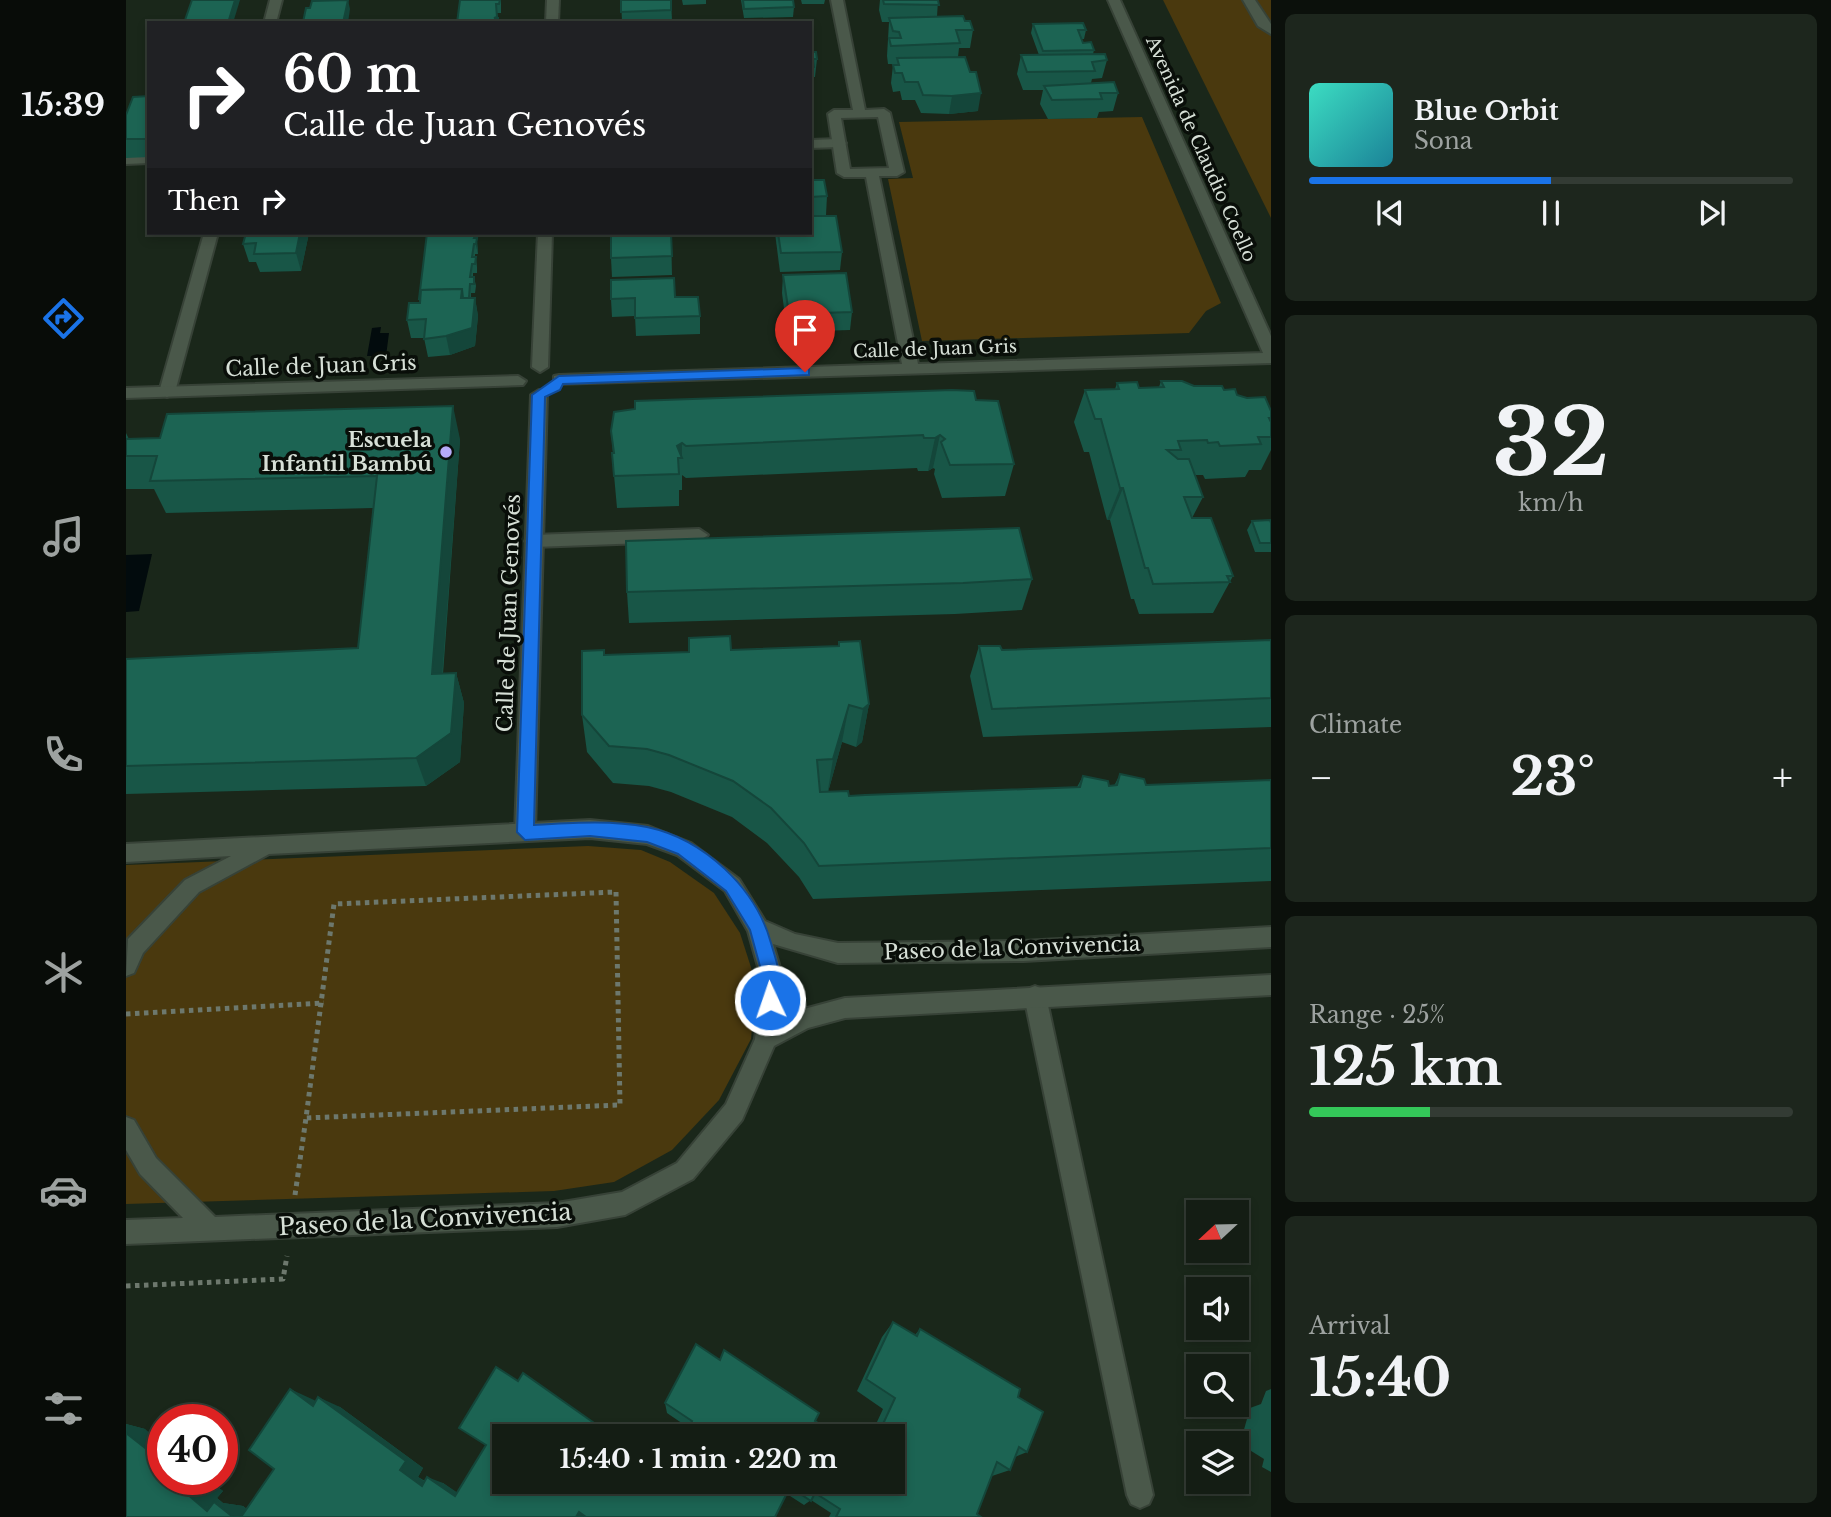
<!DOCTYPE html>
<html lang="en">
<head>
<meta charset="utf-8">
<style>
  :root { --surface:#141d14; --page:#1d261d; --text:#f1f3f6; --muted:#9da2a0; --line:#333b34; --accent:#1a73e8 }
  body { margin:0; font-family:"Libre Baskerville",serif; background:var(--page); color:var(--text); height:100vh; display:flex; flex-direction:column; font-size:26px; white-space:nowrap }
  * { box-sizing:border-box; margin:0 }
  p { font-size:23px; color:var(--muted) }
  .icon { flex:none; width:38px; height:38px; fill:none; stroke:currentColor; stroke-width:2; stroke-linecap:round; stroke-linejoin:round }
  .map { position:relative; flex:1; overflow:hidden }
  .panel { display:flex; flex-direction:column; gap:14px; padding:14px; background:#0b100b; width:560px }
  .panel>* { flex:none }
  .guide { position:absolute; left:21px; top:21px; width:665px; height:214px; border-radius:0px; box-shadow:0 4px 10px #0003,0 0 0 2px var(--line); background:#202124; color:#fff; overflow:hidden }
  .needle { width:46px; rotate:248deg }
  .tools { position:absolute; left:1060px; top:1200px; display:grid; gap:14px }
  .tools a { display:grid; place-items:center; width:63px; height:63px; border-radius:0px; background:var(--surface); box-shadow:0 4px 10px #0003,0 0 0 2px var(--line); font-size:35px }
  .speed { position:absolute; left:21px; top:1404px; display:flex; gap:14px; font-size:35px; font-weight:700; text-align:center }
  .speed>* { display:grid; place-content:center; width:91px; height:91px; border-radius:50%; background:var(--surface); box-shadow:0 4px 10px #0003,0 0 0 2px var(--line); line-height:1 }
  .speed .limit { border:10px solid #d22; background:#fff; color:#111 }
  .pin { position:absolute; display:grid; place-items:center; width:60px; height:60px; color:#fff; margin:-72px -30px; border-radius:50% 50% 50% 0; rotate:-45deg; box-shadow:0 0 7px #0007 }
  .pin .icon { rotate:45deg }
  .me { position:absolute; width:77px; margin:-38px; rotate:357deg; stroke-linejoin:round; filter:drop-shadow(0 0 5px #0008) }
  .turn { display:flex; align-items:center; gap:24px; height:147px; padding:0 21px; font-size:32px }
  .turn .icon { width:91px; height:91px; stroke-width:2.5 }
  .turn b { display:block; font-size:49px; line-height:60px }
  .then { display:flex; align-items:center; height:66px; padding:0 21px; background:#0003; gap:14px; font-size:26px }
  .big { font-size:52px; font-weight:800; line-height:1.1 }
  .panel .card { flex:1; display:flex; flex-direction:column; justify-content:center; gap:10px; min-width:0; padding:0 24px; border-radius:10px; background:var(--page) }
  .panel .dial { align-items:center; gap:0 }
  .dial b { font-size:91px; line-height:1 }
  .song { display:flex; align-items:center; gap:21px }
  .cover { width:84px; height:84px; border-radius:10px; background:linear-gradient(135deg,hsl(170 70% 55%),hsl(190 70% 35%)) }
  .played { height:7px; border-radius:4px; background:linear-gradient(90deg,var(--accent) 50%,var(--line) 50%) }
  .keys { display:flex; justify-content:space-around; direction:ltr }
  .heat { display:flex; justify-content:space-between; align-items:center; font-size:38px; direction:ltr }
  .charge { height:10px; border-radius:5px; background:linear-gradient(90deg,#34c759 25%,var(--line) 0) }
  .trip { position:absolute; left:366px; top:1424px; width:413px; height:70px; border-radius:0px; background:var(--surface); box-shadow:0 4px 10px #0003,0 0 0 2px var(--line); font-weight:800; line-height:70px; text-align:center }
  main { display:flex; flex:1; min-height:0 }
  .dock { display:flex; flex-direction:column; width:126px; justify-content:space-around; align-items:center; background:#080c08; color:var(--muted) }
  .dock .icon { width:49px; height:49px }
  .dock .selected { color:var(--accent) }
  .dock b { font-size:32px; color:var(--text) }
  .map>svg:first-child { display:block }
  .green { fill:#4a390e }
  .water { fill:#020b0d }
  .lines { fill:none; stroke-linecap:round; stroke-linejoin:round }
  .service-casing { stroke:#374237; stroke-width:4 }
  .pedestrian-casing { stroke:#374237; stroke-width:4 }
  .minor-casing { stroke:#374237; stroke-width:4 }
  .tertiary-casing { stroke:#374237; stroke-width:4 }
  .path { stroke:#6d786d; stroke-width:5; stroke-dasharray:4.5 4.5; stroke-linecap:butt }
  .service { fill:#4a584a; fill-rule:evenodd }
  .pedestrian { fill:#4a584a; fill-rule:evenodd }
  .minor { fill:#4a584a; fill-rule:evenodd }
  .tertiary { fill:#4a584a; fill-rule:evenodd }
  .wall { fill:#185647 }
  .shaded-wall { fill:#14463a }
  .building { fill:#1c6453; stroke:#14463a; stroke-width:2 }
  .route { fill:#1a73e8; stroke:#114b97; stroke-width:2 }
  .poi-dot { fill:#b6abf8; stroke:#090e09; stroke-width:2.5 }
  .labels { text-anchor:middle; dominant-baseline:central; stroke-width:7; stroke-linejoin:round; paint-order:stroke }
  .far-street-label { font-size:18px; fill:#d7e0d7; stroke:#090e09 }
  .street-label { font-size:21px; fill:#d7e0d7; stroke:#090e09 }
  .poi-label { font-size:21px; font-weight:bold; fill:#d7e0d7; stroke:#090e09; text-anchor:end }
  .near-street-label { font-size:24px; fill:#d7e0d7; stroke:#090e09 }
</style>
</head>
<body>
<main>
<nav class="dock">
<b>15:39</b>
<svg class="icon selected" aria-label="directions" viewBox="0 0 24 24"><path d="M12 3l9 9-9 9-9-9zM9 14v-3h6M13 9l2 2-2 2"/></svg>
<svg class="icon" aria-label="music" viewBox="0 0 24 24"><path d="M9 18V5l10-2v13"/><circle cx="6" cy="18" r="3"/><circle cx="16" cy="16" r="3"/></svg>
<svg class="icon" aria-label="phone" viewBox="0 0 24 24"><path d="M5 4h4l2 5-3 2q2 4 5 5l2-3 5 2v4C11 20 4 13 5 4z"/></svg>
<svg class="icon" aria-label="climate" viewBox="0 0 24 24"><path d="M12 3v18M4 7l16 10M4 17L20 7"/></svg>
<svg class="icon" aria-label="car" viewBox="0 0 24 24"><path d="M5 17H2v-5l4-1 3-4h7l3 4 3 1v5h-3M9 17h6M6 11h13"/><circle cx="7" cy="17" r="2"/><circle cx="17" cy="17" r="2"/></svg>
<svg class="icon" aria-label="filters" viewBox="0 0 24 24"><path d="M4 7h16M4 17h16"/><circle cx="9" cy="7" r="2"/><circle cx="15" cy="17" r="2"/></svg>
</nav>
<div class="map">
<svg width="1145" height="1517" viewBox="0 0 1145 1517">
  <rect width="100%" height="100%" fill="#1a271a"/>
  <!-- green -->
  <g class="green">
    <path d="M1037,0H1145V218Z"/>
    <path d="M1016,117L1095,303L1080,311L1063,333L796,341L762,179L787,178L773,122Z"/>
    <path d="M462,846L515,850L544,862L588,893L614,933L630,983L625,1039L593,1100L546,1150L488,1182L428,1191L0,1204V865Z"/>
  </g>
  <!-- water -->
  <g class="water">
    <path d="M255,327L254,333H263L260,356H241L246,328Z"/>
    <path d="M26,554L13,611L0,612V555Z"/>
  </g>
  <g class="lines">
    <!-- service casing -->
    <g class="service-casing">
      <g id="service">
        <path d="M1117,0H1129L1145,24V34L1132,26Z"/>
        <path d="M573,529L582,535L573,541L408,547L399,541L408,535Z"/>
        <path d="M909,986L917,989L920,996L1027,1495L1023,1504L1014,1508L1005,1504L1001,1495L898,996L901,989Z"/>
      </g>
    </g>
    <!-- pedestrian casing -->
    <g class="pedestrian-casing">
      <g id="pedestrian">
        <path d="M144,0H156L150,23H138Z"/>
        <path d="M684,140L713,139L720,143L713,147L684,148Z"/>
        <path d="M23,155V163L0,164V156Z"/>
        <path d="M78,233H92L49,392L41,397L33,392Z"/>
      </g>
    </g>
    <!-- minor casing -->
    <g class="minor-casing">
      <g id="minor">
        <path d="M421,0H433L432,23H420Z"/>
        <path d="M705,0H717L739,110L758,109L764,113L778,172L771,176H753L792,364L1137,353L982,0H994L1145,336V363L428,384V376L433,375L776,364L740,177H718L711,173L702,114L708,110H727ZM752,117L763,168L724,169L715,118Z"/>
        <path d="M412,233H426L422,367L414,372L406,367Z"/>
        <path d="M392,376L400,381L397,385L0,398V388Z"/>
        <path d="M413,390L421,395L409,832L406,838L399,841L392,838L389,832L405,395Z"/>
      </g>
    </g>
    <!-- tertiary casing -->
    <g class="tertiary-casing">
      <path id="tertiary" d="M464,820L522,826L565,843L613,879L639,921L669,934L712,943L898,941L1145,927V947L898,961L712,963L647,944L658,981L653,1021L678,1009L719,998L1145,975V995L719,1018L682,1028L648,1046L616,1120L567,1179L499,1215L431,1227L0,1244V1220L57,1218L14,1174L0,1150V1117L8,1120L30,1158L89,1217L431,1203L496,1192L551,1163L600,1104L629,1039L636,981L622,931L599,891L551,855L521,844L464,838L143,854L73,892L17,953L8,973L0,976L2,939L59,880L105,856L0,862V844Z"/>
    </g>
    <!-- path -->
    <g class="path">
      <path d="M490,892L494,1105L180,1118L208,904Z"/>
      <path d="M0,1014L198,1003"/>
      <path d="M169,1195L180,1118"/>
      <path d="M0,1286L157,1279L161,1256"/>
    </g>
    <!-- service -->
    <use href="#service" class="service"/>
    <!-- pedestrian -->
    <use href="#pedestrian" class="pedestrian"/>
    <!-- minor -->
    <use href="#minor" class="minor"/>
    <!-- tertiary -->
    <use href="#tertiary" class="tertiary"/>
  </g>
  <!-- wall -->
  <g class="wall">
    <path d="M375,0V13H371L373,23H331Z"/>
    <path d="M495,0H545L546,20L496,21Z"/>
    <path d="M556,0H580V4L557,5Z"/>
    <path d="M615,0H667L668,7L667,17L618,18Z"/>
    <path d="M675,0H699L698,4H676Z"/>
    <path d="M754,0H812L811,17L839,21L847,30L844,48H833L832,57L852,111L823,114L795,113L789,100H776L774,91L767,92L765,83L767,65L771,64H762L761,56L763,22H756L753,10Z"/>
    <path d="M907,24L960,30L958,39H955L957,43L968,50L967,54L981,60L976,78L966,79L965,83L992,93L987,111L973,112L971,118L922,119L914,104L917,90H897L891,74L895,55H913L905,33Z"/>
    <path d="M684,52L691,59L689,77H688L687,85L684,86Z"/>
    <path d="M23,96V157L0,158V115Z"/>
    <path d="M684,180L701,196L700,215H684Z"/>
    <path d="M120,233H189H183L175,271L134,272L130,262H123L117,244Z"/>
    <path d="M301,233H353L351,241L352,254H349V257H350L351,267V273H347V277H348L350,286L349,293H345V298H349L352,316L349,346L324,355L302,357L298,338H285L281,320L294,303L293,299Z"/>
    <path d="M545,233L546,275L486,277L485,258Z"/>
    <path d="M649,233H684L716,252L714,270L654,272Z"/>
    <path d="M657,275L726,312L724,330L661,332L656,293Z"/>
    <path d="M549,297L574,316V334L510,336L509,316L486,317L485,299Z"/>
    <path d="M1035,381L1098,390L1145,411V450L1135,470H1123L1119,477L1079,479L1077,475H1069L1077,497L1066,518L1107,576L1087,613L1013,614L1008,599H1005L984,520H981L963,452H958L948,422L959,390L989,389L991,383L1013,388L1033,387Z"/>
    <path d="M850,400L888,464L879,496L816,498L808,474L809,469L807,468L802,471H792L791,468L560,478L556,475V490H553V506L491,508L486,453H487L485,431Z"/>
    <path d="M0,433L3,439H334L317,674L330,673L338,703L334,762L300,786L0,794V659L232,648L247,508L40,513L28,489H0Z"/>
    <path d="M1126,521L1145,523V552H1129L1121,530Z"/>
    <path d="M906,579L896,610L829,614L503,623L501,592Z"/>
    <path d="M1145,640V727L857,737L844,676L853,646L876,650Z"/>
    <path d="M713,642L743,704L736,742L730,747L716,742L702,792L723,796L951,787L957,776L983,786H988L994,774L1020,785L1145,780V881L687,899L673,877L641,843L606,817L545,792L523,786L487,783L461,752L456,715L605,650L712,646Z"/>
    <path d="M767,1322L789,1335L794,1329L892,1397L901,1452L889,1457L884,1470L866,1476L851,1514L855,1517H703L705,1513L685,1500L678,1505L661,1494L0,1517V1424L19,1429L37,1479H81L97,1491L91,1498L97,1503L117,1506L121,1509L148,1469L189,1401L214,1407L297,1468L292,1477L299,1481L317,1483L331,1493L360,1445L370,1367L378,1482H766V1437H744L757,1409L731,1391L756,1337Z"/>
    <path d="M1145,1389V1472L1136,1467L1138,1459L1114,1444L1124,1408L1135,1404L1140,1391Z"/>
    <path d="M539,1403L689,1421L711,1435L718,1429L729,1437L563,1428L541,1413Z"/>
  </g>
  <!-- shaded-wall -->
  <g class="shaded-wall">
    <path d="M109,0H114L107,23H102Z"/>
    <path d="M222,0L224,9L222,23H217Z"/>
    <path d="M855,93L852,111L823,114L826,96Z"/>
    <path d="M174,233H183L175,271L170,253Z"/>
    <path d="M350,233H353L351,241L352,254L348,238Z"/>
    <path d="M349,298L352,316L349,346L324,355L320,336Z"/>
    <path d="M327,406L334,439L314,704L306,674Z"/>
    <path d="M814,435L807,468L802,471L809,438Z"/>
    <path d="M556,443V475V458L551,446Z"/>
    <path d="M994,488H997L984,520H981Z"/>
    <path d="M330,673L338,703L334,762L300,786L290,758Z"/>
    <path d="M743,704L736,742L730,747L737,709Z"/>
    <path d="M723,705L716,742L701,796L707,759Z"/>
    <path d="M164,1389L188,1400L209,1416L187,1406Z"/>
    <path d="M192,1397L214,1407L297,1468L292,1477L313,1492L296,1486L274,1470Z"/>
    <path d="M0,1424L19,1429L37,1444V1462L0,1434Z"/>
    <path d="M301,1477L317,1483L344,1501L329,1496Z"/>
    <path d="M58,1479H81L97,1491L91,1498L97,1503L117,1506L131,1517H107L81,1511L60,1493Z"/>
    <path d="M453,1512L459,1517H450Z"/>
  </g>
  <!-- building -->
  <g class="building">
    <path d="M66,0H109L102,23H58Z"/>
    <path d="M222,0L217,23L177,22L180,8H184L186,1Z"/>
    <path d="M334,0H374L373,4H370L371,17L368,18H372V23H331Z"/>
    <path d="M495,0H545V10L495,12Z"/>
    <path d="M617,0H667L668,7L618,9Z"/>
    <path d="M757,0H812L813,5L758,4Z"/>
    <path d="M837,16L839,21H844L847,30H830L834,43L765,46L763,38H775L773,32L767,31L763,18Z"/>
    <path d="M674,21L675,23H624Z"/>
    <path d="M957,23L960,30H952L957,43L965,42L968,50L917,51L907,24Z"/>
    <path d="M684,52H690L691,59H687L688,67H684Z"/>
    <path d="M979,54L981,60L966,62L969,71L901,72L895,55Z"/>
    <path d="M839,57L844,72H850L855,93L826,96L797,95L792,82H779L776,73H769L767,65H773L771,58Z"/>
    <path d="M988,82L992,93H974L976,99L926,100L918,86Z"/>
    <path d="M23,96V139H0V115L7,97Z"/>
    <path d="M684,180H698L701,196L684,197Z"/>
    <path d="M684,216H710L716,252L655,253L652,233H684Z"/>
    <path d="M120,233H174L170,253L128,254L130,243L117,244Z"/>
    <path d="M301,233H350L348,238H351L350,244H348L346,257H350L349,264H346L344,277H348V284H344L343,298H337L336,289L295,290V299H293Z"/>
    <path d="M485,233H545L546,256L485,258Z"/>
    <path d="M720,273L726,312L663,314L657,275Z"/>
    <path d="M548,278L549,297H572L574,316L509,318V298L485,299V280Z"/>
    <path d="M336,289L335,298H349L346,328L320,336L298,339L300,319L281,320L283,303H294L295,290Z"/>
    <path d="M1035,381H1056L1068,386H1096L1098,390L1109,389L1111,395L1121,398L1139,397L1145,411V418H1143L1145,422V437H1132L1135,444L1094,446L1092,442L1082,443L1081,440L1052,441L1055,450H1041L1052,459H1063L1077,497H1058L1066,518H1085L1107,576H1101L1104,582L1027,584L1022,568H1019L997,488H994L975,419H969L959,390L993,389L991,383L1011,382L1013,388L1038,387Z"/>
    <path d="M826,390L848,391L850,400L872,401L888,464L824,465L815,442L819,439L814,435L809,438H798L797,435L560,446L556,443L551,446L556,458H552L553,474L488,476L486,453H488L485,431L488,412L509,409V401Z"/>
    <path d="M327,406L306,674L330,673L325,733L290,758L0,766V659L232,648L251,476L24,481L31,456H0V439L34,438L41,414Z"/>
    <path d="M1144,520L1145,523V543H1134L1126,521Z"/>
    <path d="M893,528L906,579L837,583L501,592L500,541Z"/>
    <path d="M604,636L605,650L713,646V642L734,641L743,704L737,709L723,705L707,759L691,760L694,792L722,791L723,796L739,795L954,787L957,776L982,781L983,786L991,785L994,774L1018,779L1020,785L1145,780V848L693,866L678,843L645,808L607,781L543,755L521,749L483,746L456,715V651L478,650V655L563,652V638Z"/>
    <path d="M1145,640V698L866,709L853,646H874L876,650Z"/>
    <path d="M767,1322L791,1336L794,1329L894,1389L892,1397L917,1412L901,1452L893,1447L884,1470L871,1462L851,1514L855,1517H710L714,1509L689,1493L685,1501L664,1487L649,1517H460L453,1512L450,1517H115L148,1469L123,1450L164,1389L187,1406L192,1397L280,1461L274,1470L296,1486L301,1477L329,1496L360,1445L333,1428L370,1367L392,1381L397,1373L488,1437H378V1482H766V1437H751L769,1398L740,1379Z"/>
    <path d="M570,1344L594,1360L598,1350L693,1413L689,1421L713,1437L718,1429L729,1437H558L566,1421L539,1403Z"/>
    <path d="M0,1433L37,1462V1479H58L66,1485L60,1493L81,1511L88,1502L107,1517H0Z"/>
  </g>
  <!-- route -->
  <path class="route" d="M679,368L683,369V375L437,384L434,390L419,397L408,825C445,823 484,820 521,827C578,839 630,888 645,943C651,964 660,985 651,1006L644,1009L638,1006L635,1000L638,981L624,930L600,891L552,854L521,842L464,836L399,840L391,832L406,395L433,376Z"/>
  <!-- markers -->
  <circle class="poi-dot" cx="320" cy="452" r="7"/>
  <g class="labels">
    <!-- far-street labels -->
    <g class="far-street-label">
      <text transform="translate(1075 149) rotate(66)">Avenida de Claudio Coello</text>
      <text transform="translate(809 349) rotate(-2)">Calle de Juan Gris</text>
    </g>
    <!-- street labels -->
    <g class="street-label">
      <text transform="translate(195 366) rotate(-2)">Calle de Juan Gris</text>
      <text transform="translate(383 613) rotate(-88)">Calle de Juan Genovés</text>
      <text transform="translate(886 948) rotate(-2)">Paseo de la Convivencia</text>
    </g>
    <!-- poi labels -->
    <g class="poi-label">
      <text x="306" y="440">Escuela<tspan x="306" dy="24">Infantil Bambú</tspan></text>
    </g>
    <!-- near-street labels -->
    <g class="near-street-label">
      <text transform="translate(299 1219) rotate(-3)">Paseo de la Convivencia</text>
    </g>
  </g>
</svg>
<div class="tools">
<a><svg class="needle" viewBox="-14 -14 28 28"><path d="M0-13l5 13h-10z" fill="#e53935"/><path d="M0 13l5-13h-10z" fill="#9da2a0"/></svg></a>
<a><svg class="icon" aria-label="sound" viewBox="0 0 24 24"><path d="M4 9h4l5-4v14l-5-4H4zM17 9q2 3 0 6"/></svg></a>
<a><svg class="icon" aria-label="search" viewBox="0 0 24 24"><circle cx="10" cy="10" r="6"/><path d="M15 15l6 6"/></svg></a>
<a><svg class="icon" aria-label="layers" viewBox="0 0 24 24"><path d="M12 4l9 5-9 5-9-5zM3 14l9 5 9-5"/></svg></a>
</div>
<div class="speed"><div class="limit">40</div></div>
<div class="pin" style="left:679px;top:372px;background:#d93025"><svg class="icon" aria-label="arrive" viewBox="0 0 24 24"><path d="M6 21V4h12l-3 4 3 4H6"/></svg></div>
<svg class="me" style="left:644px;top:1000px" viewBox="-20 -20 40 40"><circle r="17" fill="#1a73e8" stroke="#fff" stroke-width="3"/><path d="M0-11L8 9 0 5-8 9z" fill="#fff"/></svg>
<div class="trip">15:40 · 1 min · 220 m</div>
<div class="guide">
<div class="turn"><svg class="icon" aria-label="right" viewBox="0 0 24 24"><path d="M7 20v-9h11M14 6l5 5-5 5"/></svg><div><b>60 m</b>Calle de Juan Genovés</div></div>
<div class="then">Then<svg class="icon" aria-label="right" viewBox="0 0 24 24"><path d="M7 20v-9h11M14 6l5 5-5 5"/></svg></div>
</div>
</div>
<section class="panel">
<div class="card">
<div class="song"><i class="cover"></i><div><b>Blue Orbit</b><p>Sona</p></div></div>
<div class="played"></div>
<div class="keys"><svg class="icon" aria-label="previous" viewBox="0 0 24 24"><path d="M18 5L8 12l10 7zM5 5v14"/></svg><svg class="icon" aria-label="pause" viewBox="0 0 24 24"><path d="M8 5v14M16 5v14"/></svg><svg class="icon" aria-label="next" viewBox="0 0 24 24"><path d="M6 5l10 7-10 7zM19 5v14"/></svg></div>
</div>
<div class="card dial"><b>32</b><p>km/h</p></div>
<div class="card"><p>Climate</p>
<div class="heat"><a>−</a><b class="big">23°</b><a>+</a></div>
</div>
<div class="card"><p>Range · 25%</p><b class="big">125 km</b><div class="charge"></div></div>
<div class="card"><p>Arrival</p><b class="big">15:40</b></div>
</section>
</main>
</body>
</html>
